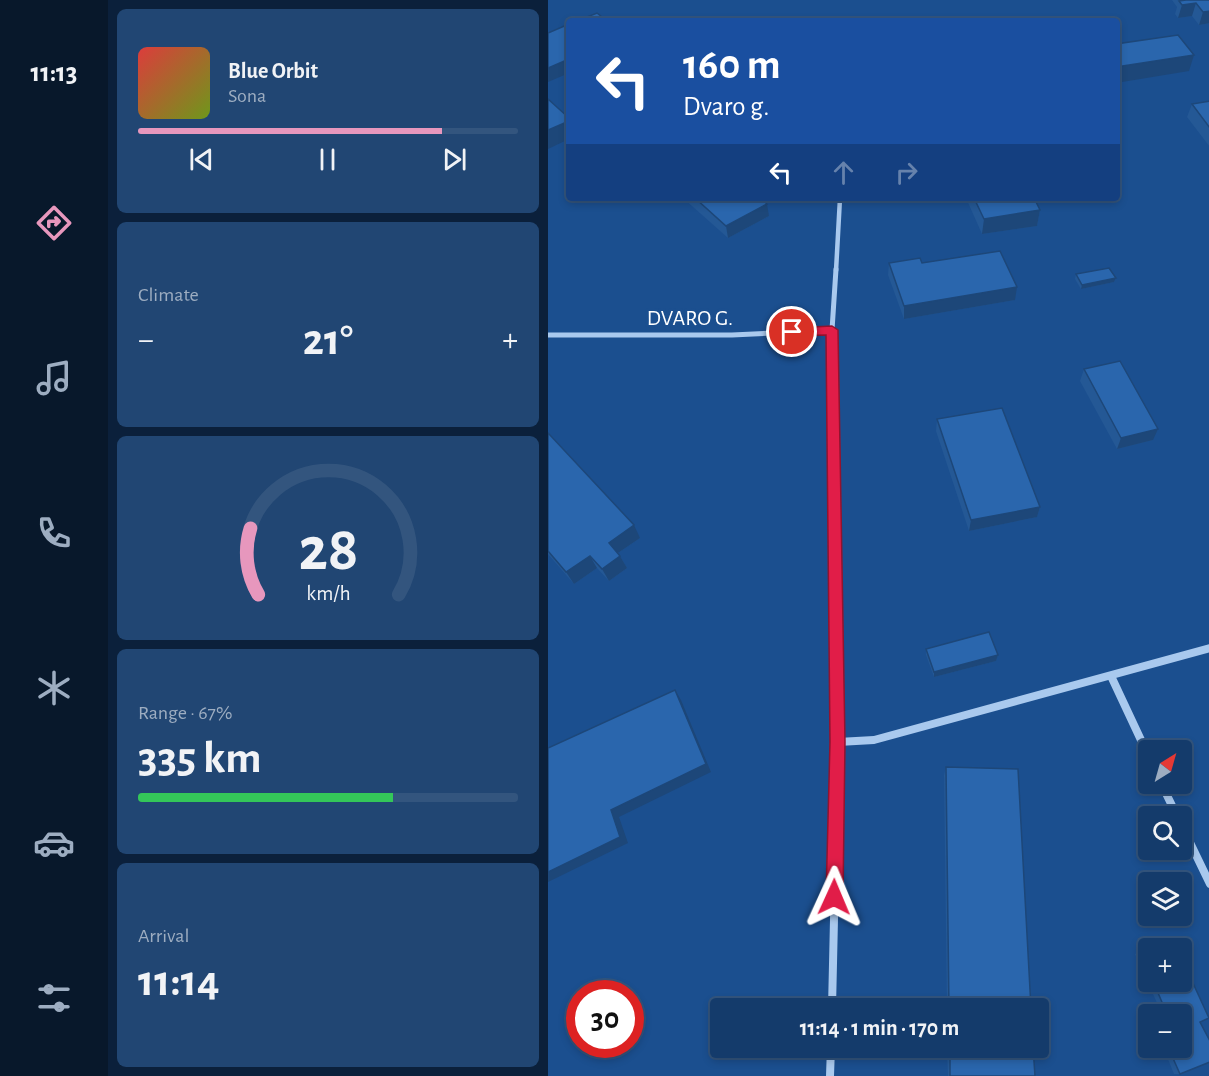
<!DOCTYPE html>
<html lang="en">
<head>
<meta charset="utf-8">
<style>
  :root { --surface:#143b6b; --page:#214673; --text:#f1f3f6; --muted:#9dadc1; --line:#33557e; --accent:#e797bd }
  body { margin:0; font-family:"Alegreya Sans",sans-serif; background:var(--page); color:var(--text); height:100vh; display:flex; flex-direction:column; font-size:22px; white-space:nowrap }
  * { box-sizing:border-box; margin:0 }
  p { font-size:20px; color:var(--muted) }
  .icon { flex:none; width:33px; height:33px; fill:none; stroke:currentColor; stroke-width:2; stroke-linecap:round; stroke-linejoin:round }
  .map { position:relative; flex:1; overflow:hidden }
  .drawer { display:flex; flex-direction:column; gap:9px; padding:9px; background:#0b203b; width:440px }
  .drawer>* { flex:none }
  .hud { position:absolute; left:18px; top:18px; width:554px; height:183px; border-radius:6px; box-shadow:0 3px 9px #0003,0 0 0 2px var(--line); background:#1a4fa0; color:#fff; overflow:hidden }
  .needle { width:39px; rotate:37deg }
  .fabs { position:absolute; left:590px; top:740px; display:grid; gap:12px }
  .fabs a { display:grid; place-items:center; width:54px; height:54px; border-radius:6px; background:var(--surface); box-shadow:0 3px 9px #0003,0 0 0 2px var(--line); font-size:30px }
  .speed { position:absolute; left:18px; top:980px; display:flex; gap:12px; font-size:30px; font-weight:700; text-align:center }
  .speed>* { display:grid; place-content:center; width:78px; height:78px; border-radius:50%; background:var(--surface); box-shadow:0 3px 9px #0003,0 0 0 2px var(--line); line-height:1 }
  .speed .limit { border:9px solid #d22; background:#fff; color:#111 }
  .pin { position:absolute; display:grid; place-items:center; width:51px; height:51px; color:#fff; margin:-26px; border:3px solid #fff; border-radius:50%; box-shadow:0 2px 6px #0007 }
  .me { position:absolute; width:66px; margin:-33px; rotate:1deg; stroke-linejoin:round; filter:drop-shadow(0 0 4px #0008) }
  .turn { display:flex; align-items:center; gap:21px; height:126px; padding:0 18px; font-size:27px }
  .turn .icon { width:78px; height:78px; stroke-width:2.5 }
  .turn b { display:block; font-size:42px; line-height:51px }
  .lanes { display:flex; align-items:center; height:57px; padding:0 18px; background:#0003; justify-content:center; gap:30px; direction:ltr }
  .lanes .off { opacity:.35 }
  .big { font-size:45px; font-weight:600; line-height:1.1 }
  .drawer .card { flex:1; display:flex; flex-direction:column; justify-content:center; gap:9px; min-width:0; padding:0 21px; border-radius:9px; background:var(--page) }
  .drawer .dial { align-items:center; gap:0 }
  .dial svg { height:156px; overflow:visible; fill:none; stroke:var(--line); stroke-width:7; stroke-linecap:round; text-anchor:middle }
  .dial text { fill:var(--text); stroke:none }
  .song { display:flex; align-items:center; gap:18px }
  .cover { width:72px; height:72px; border-radius:9px; background:linear-gradient(135deg,hsl(0 70% 55%),hsl(80 70% 35%)) }
  .played { height:6px; border-radius:3px; background:linear-gradient(90deg,var(--accent) 80%,var(--line) 80%) }
  .keys { display:flex; justify-content:space-around; direction:ltr }
  .heat { display:flex; justify-content:space-between; align-items:center; font-size:33px; direction:ltr }
  .charge { height:9px; border-radius:4px; background:linear-gradient(90deg,#34c759 67%,var(--line) 0) }
  .trip { position:absolute; left:162px; top:998px; width:339px; height:60px; border-radius:6px; background:var(--surface); box-shadow:0 3px 9px #0003,0 0 0 2px var(--line); font-weight:600; line-height:60px; text-align:center }
  main { display:flex; flex:1; min-height:0 }
  .tab-bar { display:flex; flex-direction:column; width:108px; justify-content:space-around; align-items:center; background:#08182b; color:var(--muted) }
  .tab-bar .icon { width:42px; height:42px }
  .tab-bar .active { color:var(--accent) }
  .tab-bar b { font-size:27px; color:var(--text) }
  .map>svg:first-child { display:block }
  .lines { fill:none; stroke-linecap:round; stroke-linejoin:round }
  .minor-far2 { stroke:#a9c9ee; stroke-width:4.5 }
  .minor-far1 { stroke:#a9c9ee; stroke-width:5 }
  .minor { stroke:#a9c9ee; stroke-width:8 }
  .wall { fill:#245895 }
  .shaded-wall { fill:#1d4779 }
  .building { fill:#2a66ad; stroke:#1d4779; stroke-width:1.5 }
  .route { fill:#e11d48; stroke:#92132f; stroke-width:1.5 }
  .labels { text-anchor:middle; dominant-baseline:central; stroke-width:6; stroke-linejoin:round; paint-order:stroke }
  .street-label { font-size:22px; fill:#fff; stroke:#1b4f8f }
</style>
</head>
<body>
<main>
<nav class="tab-bar">
<b>11:13</b>
<svg class="icon active" aria-label="directions" viewBox="0 0 24 24"><path d="M12 3l9 9-9 9-9-9zM9 14v-3h6M13 9l2 2-2 2"/></svg>
<svg class="icon" aria-label="music" viewBox="0 0 24 24"><path d="M9 18V5l10-2v13"/><circle cx="6" cy="18" r="3"/><circle cx="16" cy="16" r="3"/></svg>
<svg class="icon" aria-label="phone" viewBox="0 0 24 24"><path d="M5 4h4l2 5-3 2q2 4 5 5l2-3 5 2v4C11 20 4 13 5 4z"/></svg>
<svg class="icon" aria-label="climate" viewBox="0 0 24 24"><path d="M12 3v18M4 7l16 10M4 17L20 7"/></svg>
<svg class="icon" aria-label="car" viewBox="0 0 24 24"><path d="M5 17H2v-5l4-1 3-4h7l3 4 3 1v5h-3M9 17h6M6 11h13"/><circle cx="7" cy="17" r="2"/><circle cx="17" cy="17" r="2"/></svg>
<svg class="icon" aria-label="filters" viewBox="0 0 24 24"><path d="M4 7h16M4 17h16"/><circle cx="9" cy="7" r="2"/><circle cx="15" cy="17" r="2"/></svg>
</nav>
<section class="drawer">
<div class="card">
<div class="song"><i class="cover"></i><div><b>Blue Orbit</b><p>Sona</p></div></div>
<div class="played"></div>
<div class="keys"><svg class="icon" aria-label="previous" viewBox="0 0 24 24"><path d="M18 5L8 12l10 7zM5 5v14"/></svg><svg class="icon" aria-label="pause" viewBox="0 0 24 24"><path d="M8 5v14M16 5v14"/></svg><svg class="icon" aria-label="next" viewBox="0 0 24 24"><path d="M6 5l10 7-10 7zM19 5v14"/></svg></div>
</div>
<div class="card"><p>Climate</p>
<div class="heat"><a>−</a><b class="big">21°</b><a>+</a></div>
</div>
<div class="card dial"><svg viewBox="0 0 100 80">
<path d="M14 69A42 42 0 1 1 86 69"/>
<path d="M14 69A42 42 0 0 1 10 35" stroke="#e797bd"/>
<text x="50" y="56" font-size="32" font-weight="700">28</text>
<text x="50" y="72" font-size="11">km/h</text>
</svg></div>
<div class="card"><p>Range · 67%</p><b class="big">335 km</b><div class="charge"></div></div>
<div class="card"><p>Arrival</p><b class="big">11:14</b></div>
</section>
<div class="map">
<svg width="662" height="1076" viewBox="0 0 662 1076">
  <rect width="100%" height="100%" fill="#1b4f8f"/>
  <g class="lines">
    <!-- minor-far2 -->
    <path class="minor-far2" d="M288,271L292,198"/>
    <!-- minor-far1 -->
    <g class="minor-far1">
      <path d="M288,269L284,330L288,621"/>
      <path d="M0,335H184L284,330"/>
    </g>
    <!-- minor -->
    <g class="minor">
      <path d="M563,676L600,755"/>
      <path d="M290,742L326,740L662,648"/>
      <path d="M613,783L629,816"/>
      <path d="M633,824L662,884"/>
      <path d="M284,1008L290,742L288,620"/>
      <path d="M282,1076L283,1047"/>
    </g>
  </g>
  <!-- wall -->
  <g class="wall">
    <path d="M624,0H662V23L651,25L644,16L630,18L627,14L629,7Z"/>
    <path d="M662,101V147L639,117L644,104Z"/>
    <path d="M135,198H213L221,216L180,238Z"/>
    <path d="M418,198H486L492,210L489,226L434,234Z"/>
    <path d="M341,263H374L467,300L356,319L340,275Z"/>
    <path d="M528,274L568,278L566,282L533,289L527,279Z"/>
    <path d="M536,369L605,440L569,449L532,381Z"/>
    <path d="M389,419L492,507L489,517L421,531L388,431Z"/>
    <path d="M0,433L92,538L70,553L72,556L79,568L61,581L49,568L26,584L0,554Z"/>
    <path d="M378,649L450,655L448,661L386,677L378,655Z"/>
    <path d="M398,767L483,1008H399L396,775Z"/>
    <path d="M600,949V981H633L652,1022L632,1074H626L615,1047H633V1014H614L587,954Z"/>
    <path d="M399,1047H485L487,1076H400Z"/>
  </g>
  <!-- shaded-wall -->
  <g class="shaded-wall">
    <path d="M648,3L644,16L630,18L634,5Z"/>
    <path d="M662,11V23L651,25L655,12Z"/>
    <path d="M646,55L641,71L568,83V67Z"/>
    <path d="M21,59V73L0,82V68Z"/>
    <path d="M21,121V139L0,149V130Z"/>
    <path d="M219,204L221,216L180,238L178,226Z"/>
    <path d="M492,210L489,226L434,234L436,219Z"/>
    <path d="M568,278L566,282L533,289L534,285Z"/>
    <path d="M469,287L467,300L356,319V306Z"/>
    <path d="M610,429L605,440L569,449L573,438Z"/>
    <path d="M492,507L489,517L421,531L423,520Z"/>
    <path d="M86,525L92,538L67,555L61,543Z"/>
    <path d="M42,556L49,568L26,584L18,572Z"/>
    <path d="M72,556L79,568L61,581L54,569Z"/>
    <path d="M450,655L448,661L386,677V672Z"/>
    <path d="M127,690L133,700L163,772L71,817L80,843L0,882V872L63,810Z"/>
  </g>
  <!-- building -->
  <g class="building">
    <path d="M638,0H662V11L655,12L648,3L634,5L631,1Z"/>
    <path d="M49,13L59,21H29Z"/>
    <path d="M21,24V59L0,68V33Z"/>
    <path d="M630,35L646,55L568,67V44Z"/>
    <path d="M0,99L21,118V121L0,130Z"/>
    <path d="M662,101V128L644,104Z"/>
    <path d="M147,198H213L219,204L178,226Z"/>
    <path d="M426,198H486L492,210L436,219Z"/>
    <path d="M452,251L469,287L356,306L341,263L372,258L374,263Z"/>
    <path d="M561,268L568,278L534,285L528,274Z"/>
    <path d="M572,361L610,429L573,438L536,369Z"/>
    <path d="M454,408L492,507L423,520L389,419Z"/>
    <path d="M0,433L86,525L61,543L72,556L54,569L42,556L18,572L0,551Z"/>
    <path d="M441,632L450,655L386,672L378,649Z"/>
    <path d="M127,690L158,764L63,810L72,837L0,872V748Z"/>
    <path d="M398,767L470,769L483,1008H401Z"/>
    <path d="M625,939L629,948H603Z"/>
    <path d="M600,949V970L592,952Z"/>
    <path d="M633,957L661,1018L652,1022L662,1041V1062L632,1074L620,1047H633V1014H619L605,981H633Z"/>
    <path d="M402,1047H485L487,1076H402Z"/>
  </g>
  <!-- route -->
  <path class="route" d="M284,326L290,330L297,742L295,897L292,903L286,906L280,903L278,897L282,742L278,335L244,336L238,332L244,328Z"/>
  <g class="labels">
    <!-- street labels -->
    <g class="street-label">
      <text x="142" y="318">DVARO G.</text>
    </g>
  </g>
</svg>
<div class="fabs">
<a><svg class="needle" viewBox="-14 -14 28 28"><path d="M0-13l5 13h-10z" fill="#e53935"/><path d="M0 13l5-13h-10z" fill="#9dadc1"/></svg></a>
<a><svg class="icon" aria-label="search" viewBox="0 0 24 24"><circle cx="10" cy="10" r="6"/><path d="M15 15l6 6"/></svg></a>
<a><svg class="icon" aria-label="layers" viewBox="0 0 24 24"><path d="M12 4l9 5-9 5-9-5zM3 14l9 5 9-5"/></svg></a>
<a>+</a>
<a>−</a>
</div>
<div class="speed"><div class="limit">30</div></div>
<div class="pin" style="left:244px;top:332px;background:#d93025"><svg class="icon" aria-label="arrive" viewBox="0 0 24 24"><path d="M6 21V4h12l-3 4 3 4H6"/></svg></div>
<svg class="me" style="left:286px;top:897px" viewBox="-20 -20 40 40"><path d="M0-17L14 15 0 8-14 15z" fill="#e11d48" stroke="#fff" stroke-width="4"/></svg>
<div class="trip">11:14 · 1 min · 170 m</div>
<div class="hud">
<div class="turn"><svg class="icon" aria-label="left" viewBox="0 0 24 24"><path d="M17 20v-9H6M10 6l-5 5 5 5"/></svg><div><b>160 m</b>Dvaro g.</div></div>
<div class="lanes"><svg class="icon" aria-label="left" viewBox="0 0 24 24"><path d="M17 20v-9H6M10 6l-5 5 5 5"/></svg><svg class="icon off" aria-label="ahead" viewBox="0 0 24 24"><path d="M12 20V5M6 11l6-6 6 6"/></svg><svg class="icon off" aria-label="right" viewBox="0 0 24 24"><path d="M7 20v-9h11M14 6l5 5-5 5"/></svg></div>
</div>
</div>
</main>
</body>
</html>
